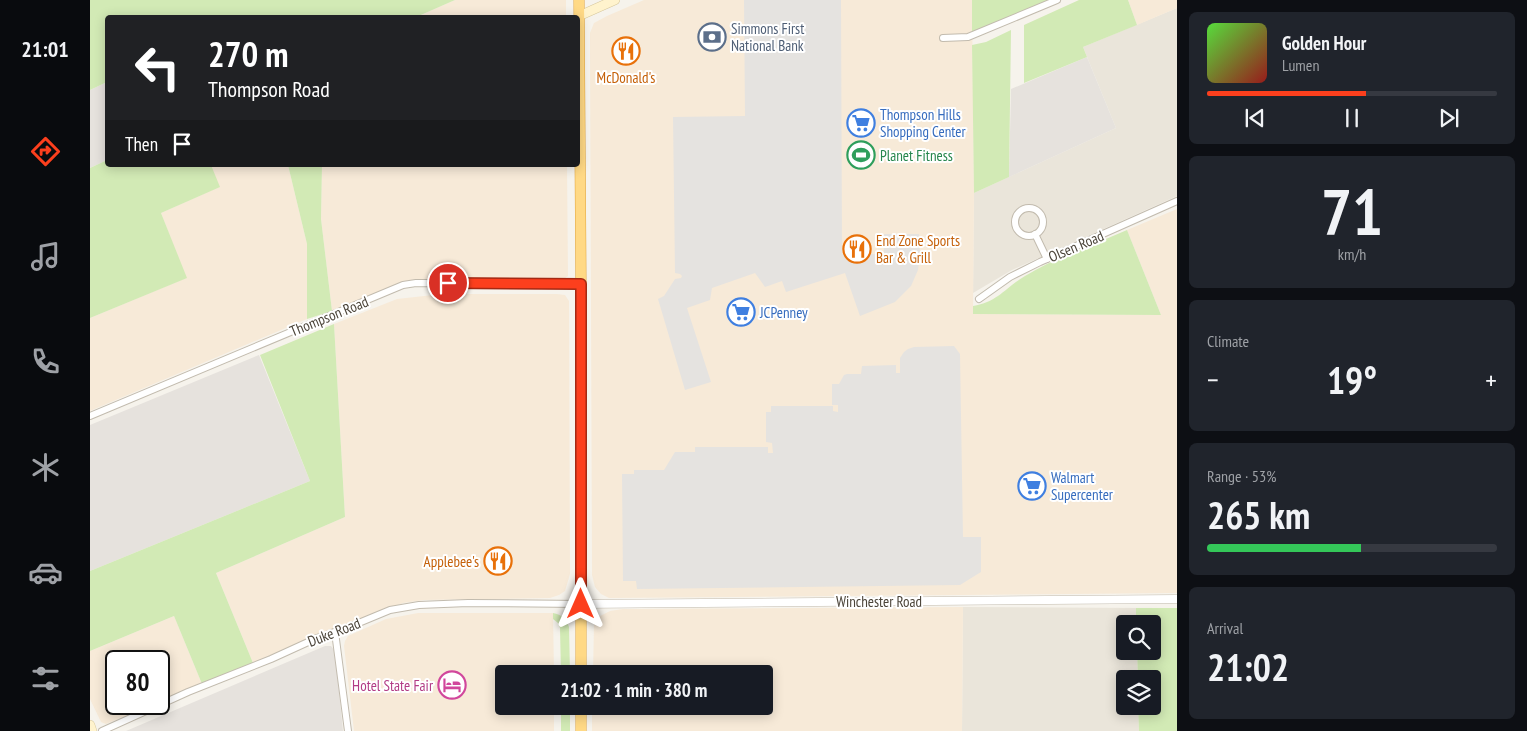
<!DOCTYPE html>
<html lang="en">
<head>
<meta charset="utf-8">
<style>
  :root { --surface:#171b24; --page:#20242c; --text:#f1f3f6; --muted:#9ea1a6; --line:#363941; --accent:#fc3f1d }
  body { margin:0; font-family:"PT Sans Narrow",sans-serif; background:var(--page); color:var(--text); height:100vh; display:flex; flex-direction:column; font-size:19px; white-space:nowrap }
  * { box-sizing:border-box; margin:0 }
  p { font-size:16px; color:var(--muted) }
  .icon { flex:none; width:28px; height:28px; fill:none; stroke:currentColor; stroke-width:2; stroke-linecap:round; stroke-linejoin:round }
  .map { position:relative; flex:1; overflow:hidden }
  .panel { display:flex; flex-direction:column; gap:12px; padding:12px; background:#0d0f14; width:350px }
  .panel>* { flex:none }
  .hud { position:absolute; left:15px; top:15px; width:475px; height:152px; border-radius:5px; box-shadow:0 2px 12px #0003; background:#202124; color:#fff; overflow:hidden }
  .buttons { position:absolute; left:1026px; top:615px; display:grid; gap:10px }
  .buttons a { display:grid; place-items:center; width:45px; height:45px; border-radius:5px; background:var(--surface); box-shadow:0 2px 12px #0003; font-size:25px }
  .speed { position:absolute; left:15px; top:650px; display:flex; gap:10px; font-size:25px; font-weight:700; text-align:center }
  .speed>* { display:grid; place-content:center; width:65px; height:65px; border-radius:50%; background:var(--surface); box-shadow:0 2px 12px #0003; line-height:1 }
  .speed .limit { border:2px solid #111; border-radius:8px; background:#fff; color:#111 }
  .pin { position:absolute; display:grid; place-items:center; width:42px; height:42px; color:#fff; margin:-21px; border:2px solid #fff; border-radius:50%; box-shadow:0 1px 5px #0007 }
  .me { position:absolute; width:55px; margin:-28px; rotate:0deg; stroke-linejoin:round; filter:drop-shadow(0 0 4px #0008) }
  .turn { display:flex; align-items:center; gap:18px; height:105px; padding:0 20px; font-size:22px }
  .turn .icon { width:65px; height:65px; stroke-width:2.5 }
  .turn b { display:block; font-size:35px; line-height:42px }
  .then { display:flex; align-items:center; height:48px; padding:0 20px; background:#0003; gap:10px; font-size:19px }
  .big { font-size:38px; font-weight:700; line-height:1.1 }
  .panel .widget { flex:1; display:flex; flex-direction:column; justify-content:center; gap:8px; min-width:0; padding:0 18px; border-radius:8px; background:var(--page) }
  .panel .dial { align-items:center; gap:0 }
  .dial b { font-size:65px; line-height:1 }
  .song { display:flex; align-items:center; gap:15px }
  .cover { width:60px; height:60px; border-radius:8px; background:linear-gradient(135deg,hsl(110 70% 55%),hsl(0 70% 35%)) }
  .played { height:5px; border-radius:2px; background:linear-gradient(90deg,var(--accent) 55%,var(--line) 55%) }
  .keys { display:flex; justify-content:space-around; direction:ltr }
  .heat { display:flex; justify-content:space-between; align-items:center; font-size:28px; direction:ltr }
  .charge { height:8px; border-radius:4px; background:linear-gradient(90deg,#34c759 53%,var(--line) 0) }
  .trip { position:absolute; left:405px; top:665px; width:278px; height:50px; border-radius:5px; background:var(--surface); box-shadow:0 2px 12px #0003; font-weight:700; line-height:50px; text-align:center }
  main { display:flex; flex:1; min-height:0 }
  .menu { display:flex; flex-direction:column; width:90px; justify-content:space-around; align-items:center; background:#090b0e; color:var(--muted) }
  .menu .icon { width:35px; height:35px }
  .menu .current { color:var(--accent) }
  .menu b { font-size:22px; color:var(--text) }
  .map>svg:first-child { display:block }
  .residential { fill:#eae5da }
  .commercial { fill:#f7ead8 }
  .industrial { fill:#e6e2dd }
  .green { fill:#d2eab5 }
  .parking { fill:#e5e3e0 }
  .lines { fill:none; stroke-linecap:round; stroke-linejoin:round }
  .minor-casing { stroke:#c2bbae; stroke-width:8 }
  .tertiary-casing { stroke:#c2bbae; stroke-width:9 }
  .secondary-casing { stroke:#d6c79b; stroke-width:10 }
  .trunk-casing { stroke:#e0a43c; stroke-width:11 }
  .minor { stroke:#fff; stroke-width:6 }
  .tertiary { stroke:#fff; stroke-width:8 }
  .secondary { stroke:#fff3cd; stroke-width:9 }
  .trunk { stroke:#ffd985; stroke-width:10 }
  .route-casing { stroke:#a42913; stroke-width:12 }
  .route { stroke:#fc3f1d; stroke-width:9 }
  .labels { text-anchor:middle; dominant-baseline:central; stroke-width:4; stroke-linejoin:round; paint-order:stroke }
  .service-label { font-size:15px; fill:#4e5e75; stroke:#fff; text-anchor:start }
  .food-label { font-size:15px; fill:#c56008; stroke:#fff }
  .shop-label { font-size:15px; fill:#366cbe; stroke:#fff; text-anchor:start }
  .leisure-label { font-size:15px; fill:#27864d; stroke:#fff; text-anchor:start }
  .street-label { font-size:15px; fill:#4b4439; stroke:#fff }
  .hotel-label { font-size:15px; fill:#b23c85; stroke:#fff; text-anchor:end }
</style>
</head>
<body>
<main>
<nav class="menu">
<b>21:01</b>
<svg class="icon current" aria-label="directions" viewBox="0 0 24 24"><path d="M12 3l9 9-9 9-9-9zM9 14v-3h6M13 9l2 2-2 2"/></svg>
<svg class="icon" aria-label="music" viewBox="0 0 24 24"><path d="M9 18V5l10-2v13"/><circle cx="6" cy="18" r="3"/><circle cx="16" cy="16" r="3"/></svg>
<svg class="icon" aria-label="phone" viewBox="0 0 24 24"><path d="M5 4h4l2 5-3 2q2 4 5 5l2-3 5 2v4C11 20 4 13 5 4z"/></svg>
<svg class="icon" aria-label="climate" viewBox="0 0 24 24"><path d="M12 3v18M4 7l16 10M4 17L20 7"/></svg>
<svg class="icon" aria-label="car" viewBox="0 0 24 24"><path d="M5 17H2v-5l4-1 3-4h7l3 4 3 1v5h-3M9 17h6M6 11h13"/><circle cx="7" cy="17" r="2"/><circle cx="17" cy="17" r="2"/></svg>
<svg class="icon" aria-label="filters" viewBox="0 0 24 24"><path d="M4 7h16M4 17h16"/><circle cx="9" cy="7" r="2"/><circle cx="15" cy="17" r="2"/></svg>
</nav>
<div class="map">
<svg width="1087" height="731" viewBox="0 0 1087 731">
  <rect width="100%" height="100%" fill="#f6f3ec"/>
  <!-- residential -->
  <g class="residential">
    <path d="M1087,8V196L922,270L883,293L884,193L1026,128L993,47Z"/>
    <path d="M873,607L1046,608V624H1035V651H1047L1048,679H1035V706H1048L1049,731H872Z"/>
  </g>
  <!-- commercial -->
  <g class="commercial">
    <path d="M365,0H476V17L324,18Z"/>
    <path d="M554,0H882L884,193L883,314L1071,315L1037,230L1087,209V593L519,598L511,594L505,587L502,575L500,33L504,23L517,16Z"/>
    <path d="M1038,0H1087V8L1047,25Z"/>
    <path d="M121,165H198L217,244V319L0,411V318L96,278L71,213L129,187Z"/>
    <path d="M232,165H477L478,276L474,279L340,282L310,287L242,311L231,219Z"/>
    <path d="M352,294H467L475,295L479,301L480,574L475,591L469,595L460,598L334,600L313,603L163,663L126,573L255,517L244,324L307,299Z"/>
    <path d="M873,607L872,731H502V706H674V674H503L504,624L510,616L520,611L533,609Z"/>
    <path d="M328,613H463L464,674H414V706H464V731H264L254,646L255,641L258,636L296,619Z"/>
    <path d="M84,616L112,684L69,702V661H26V704H65L16,724L11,722L0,699V651Z"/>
  </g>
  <!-- industrial -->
  <g class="industrial">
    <path d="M997,57L1026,128L919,177L921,89Z"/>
    <path d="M17,82V160L0,168V90Z"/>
    <path d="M169,355L220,481L0,571V425Z"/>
    <path d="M235,646H241L245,651L253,731H36Z"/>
  </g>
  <!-- green -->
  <g class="green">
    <path d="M0,0H365L324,18H18L17,82L0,90Z"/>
    <path d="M882,0H963L882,33Z"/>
    <path d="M989,0H1038L1047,25L993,47L997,57L934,83V25Z"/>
    <path d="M921,30L919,177L884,193L882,45L896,42Z"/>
    <path d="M17,160L18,165H121L130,187L71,213L97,278L0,318V168Z"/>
    <path d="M198,165H232L231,219L242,311L217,319V244Z"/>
    <path d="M1037,230L1071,315L883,314V306C908,302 915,288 935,276C966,257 1004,245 1037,230Z"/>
    <path d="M244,324L255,517L126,573L163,663L112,684L84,616L0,651V571L220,481L170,355Z"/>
    <path d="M1046,608H1087V731H1049L1048,706H1062V679H1048L1047,651H1062V624H1046Z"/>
    <path d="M463,613C472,615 476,618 479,627L480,674H471L470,628L468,623L463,619Z"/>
    <rect x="471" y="706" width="9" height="25"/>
  </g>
  <!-- parking -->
  <g class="parking">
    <path d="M654,0H751L752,254H794V234H829L830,255L828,270L821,286L805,302L770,316L755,273L696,292L692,281L675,287L665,273L622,288L620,300L597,308L621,382L595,390L568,299L574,296L585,279L591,278L592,276L590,274L585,273L583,117L655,116Z"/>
    <path d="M864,346L870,354L873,537H891V572L870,585L547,589L546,581H533L532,474H544V470H574L585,452H605V447H678V453H683L682,443L676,442V412H681V406H743V411L748,412V405H742V384H749L754,375L757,374H771L772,366L806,365V373H810V358L814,352L818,349L824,347Z"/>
  </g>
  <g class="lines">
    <!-- minor casing -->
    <g class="minor-casing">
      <g id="minor">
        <path d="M853,38L878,37L967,0"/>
        <circle cx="939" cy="222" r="14"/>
        <path d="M945,234L957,259"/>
        <path d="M889,299L920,277L950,262L1087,201"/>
        <path d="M0,416L313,285L326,283L491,284"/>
        <path d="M245,632L258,731"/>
        <path d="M12,731L98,692L181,659L227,638L259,627L300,610L329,605L378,603L491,604"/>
      </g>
    </g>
    <!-- tertiary casing -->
    <g class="tertiary-casing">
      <path id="tertiary" d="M491,604L1087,599"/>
    </g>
    <!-- secondary casing -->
    <g class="secondary-casing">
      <g id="secondary">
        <path d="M489,16L525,0"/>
        <path d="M0,725L2,731"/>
      </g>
    </g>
    <!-- trunk casing -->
    <g class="trunk-casing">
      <g id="trunk">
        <path d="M489,0L491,284V674"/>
        <path d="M491,706V731"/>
      </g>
    </g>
    <!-- minor -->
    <use href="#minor" class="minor"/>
    <!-- tertiary -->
    <use href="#tertiary" class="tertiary"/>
    <!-- secondary -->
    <use href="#secondary" class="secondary"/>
    <!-- trunk -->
    <use href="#trunk" class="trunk"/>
  </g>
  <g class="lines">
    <!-- route casing -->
    <g class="route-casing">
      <path id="route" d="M358,283L491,284V604"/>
    </g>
    <!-- route -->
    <use href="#route" class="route"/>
  </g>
  <!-- icons -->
  <defs>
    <g id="bank-ring" transform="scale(1.4375)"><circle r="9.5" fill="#fff" stroke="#5c6f8a" stroke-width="1.5"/><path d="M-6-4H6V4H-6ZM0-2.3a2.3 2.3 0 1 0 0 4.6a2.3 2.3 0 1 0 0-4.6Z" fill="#5c6f8a"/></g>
    <g id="restaurant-ring" transform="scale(1.4375)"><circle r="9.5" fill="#fff" stroke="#e8710a" stroke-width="1.5"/><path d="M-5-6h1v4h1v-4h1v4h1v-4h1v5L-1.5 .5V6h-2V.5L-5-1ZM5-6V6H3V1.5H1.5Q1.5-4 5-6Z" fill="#e8710a"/></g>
    <g id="supermarket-ring" transform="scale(1.4375)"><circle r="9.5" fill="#fff" stroke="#3f7fe0" stroke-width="1.5"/><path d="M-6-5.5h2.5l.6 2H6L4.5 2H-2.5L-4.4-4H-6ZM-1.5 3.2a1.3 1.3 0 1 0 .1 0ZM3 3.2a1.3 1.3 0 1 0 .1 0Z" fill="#3f7fe0"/></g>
    <g id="stadium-ring" transform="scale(1.4375)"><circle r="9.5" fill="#fff" stroke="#2e9e5b" stroke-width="1.5"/><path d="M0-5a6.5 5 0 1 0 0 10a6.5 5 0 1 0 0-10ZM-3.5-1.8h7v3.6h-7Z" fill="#2e9e5b"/></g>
    <g id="hotel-ring" transform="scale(1.4375)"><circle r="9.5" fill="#fff" stroke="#d1479c" stroke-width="1.5"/><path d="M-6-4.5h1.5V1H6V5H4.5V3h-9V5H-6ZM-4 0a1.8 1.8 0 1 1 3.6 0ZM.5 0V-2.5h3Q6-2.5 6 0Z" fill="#d1479c"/></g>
  </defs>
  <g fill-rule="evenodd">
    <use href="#bank-ring" x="622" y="37"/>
    <use href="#restaurant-ring" x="536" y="51"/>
    <use href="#supermarket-ring" x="771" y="123"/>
    <use href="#stadium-ring" x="771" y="155"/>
    <use href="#restaurant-ring" x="767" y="249"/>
    <use href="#supermarket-ring" x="651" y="312"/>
    <use href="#supermarket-ring" x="942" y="486"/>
    <use href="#restaurant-ring" x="408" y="561"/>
    <use href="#hotel-ring" x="362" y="685"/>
  </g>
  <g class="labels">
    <!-- service labels -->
    <g class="service-label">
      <text x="641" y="28">Simmons First<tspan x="641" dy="17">National Bank</tspan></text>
    </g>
    <!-- food labels -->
    <g class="food-label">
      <text x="536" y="77">McDonald's</text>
      <text x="786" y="240" text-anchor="start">End Zone Sports<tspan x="786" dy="17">Bar &amp; Grill</tspan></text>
      <text x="389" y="561" text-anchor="end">Applebee's</text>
    </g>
    <!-- shop labels -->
    <g class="shop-label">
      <text x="790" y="114">Thompson Hills<tspan x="790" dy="17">Shopping Center</tspan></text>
      <text x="670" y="312">JCPenney</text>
      <text x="961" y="477">Walmart<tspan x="961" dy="17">Supercenter</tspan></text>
    </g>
    <!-- leisure labels -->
    <g class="leisure-label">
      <text x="790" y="155">Planet Fitness</text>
    </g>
    <!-- street labels -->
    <g class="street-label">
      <text transform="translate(986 246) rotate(-23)">Olsen Road</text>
      <text transform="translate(239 316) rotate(-22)">Thompson Road</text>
      <text x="789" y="601">Winchester Road</text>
      <text transform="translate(244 632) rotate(-21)">Duke Road</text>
    </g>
    <!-- hotel labels -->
    <g class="hotel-label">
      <text x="343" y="685">Hotel State Fair</text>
    </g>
  </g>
</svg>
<div class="buttons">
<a><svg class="icon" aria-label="search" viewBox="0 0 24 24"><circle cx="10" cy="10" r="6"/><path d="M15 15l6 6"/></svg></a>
<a><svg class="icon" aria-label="layers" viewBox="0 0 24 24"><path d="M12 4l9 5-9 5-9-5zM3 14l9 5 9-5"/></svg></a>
</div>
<div class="speed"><div class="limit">80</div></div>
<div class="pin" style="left:358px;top:283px;background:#d93025"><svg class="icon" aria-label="arrive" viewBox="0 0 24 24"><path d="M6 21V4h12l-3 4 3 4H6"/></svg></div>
<svg class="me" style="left:491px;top:604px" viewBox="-20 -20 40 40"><path d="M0-17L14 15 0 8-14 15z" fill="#fc3f1d" stroke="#fff" stroke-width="4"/></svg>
<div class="trip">21:02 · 1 min · 380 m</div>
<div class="hud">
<div class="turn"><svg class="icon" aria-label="left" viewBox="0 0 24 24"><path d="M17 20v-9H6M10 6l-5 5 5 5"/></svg><div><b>270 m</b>Thompson Road</div></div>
<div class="then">Then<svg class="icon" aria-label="arrive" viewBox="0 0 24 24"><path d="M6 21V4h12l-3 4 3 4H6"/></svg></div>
</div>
</div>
<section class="panel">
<div class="widget">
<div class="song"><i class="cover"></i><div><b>Golden Hour</b><p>Lumen</p></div></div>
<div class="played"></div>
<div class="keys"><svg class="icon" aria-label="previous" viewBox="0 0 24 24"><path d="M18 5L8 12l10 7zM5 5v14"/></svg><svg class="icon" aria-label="pause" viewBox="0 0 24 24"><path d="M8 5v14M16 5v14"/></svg><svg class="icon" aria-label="next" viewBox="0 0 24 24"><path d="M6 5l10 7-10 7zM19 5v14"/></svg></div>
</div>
<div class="widget dial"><b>71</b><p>km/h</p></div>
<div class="widget"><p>Climate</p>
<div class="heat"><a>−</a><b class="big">19°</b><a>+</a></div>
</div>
<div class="widget"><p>Range · 53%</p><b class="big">265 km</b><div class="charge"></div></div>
<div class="widget"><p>Arrival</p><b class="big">21:02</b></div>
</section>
</main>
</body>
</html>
